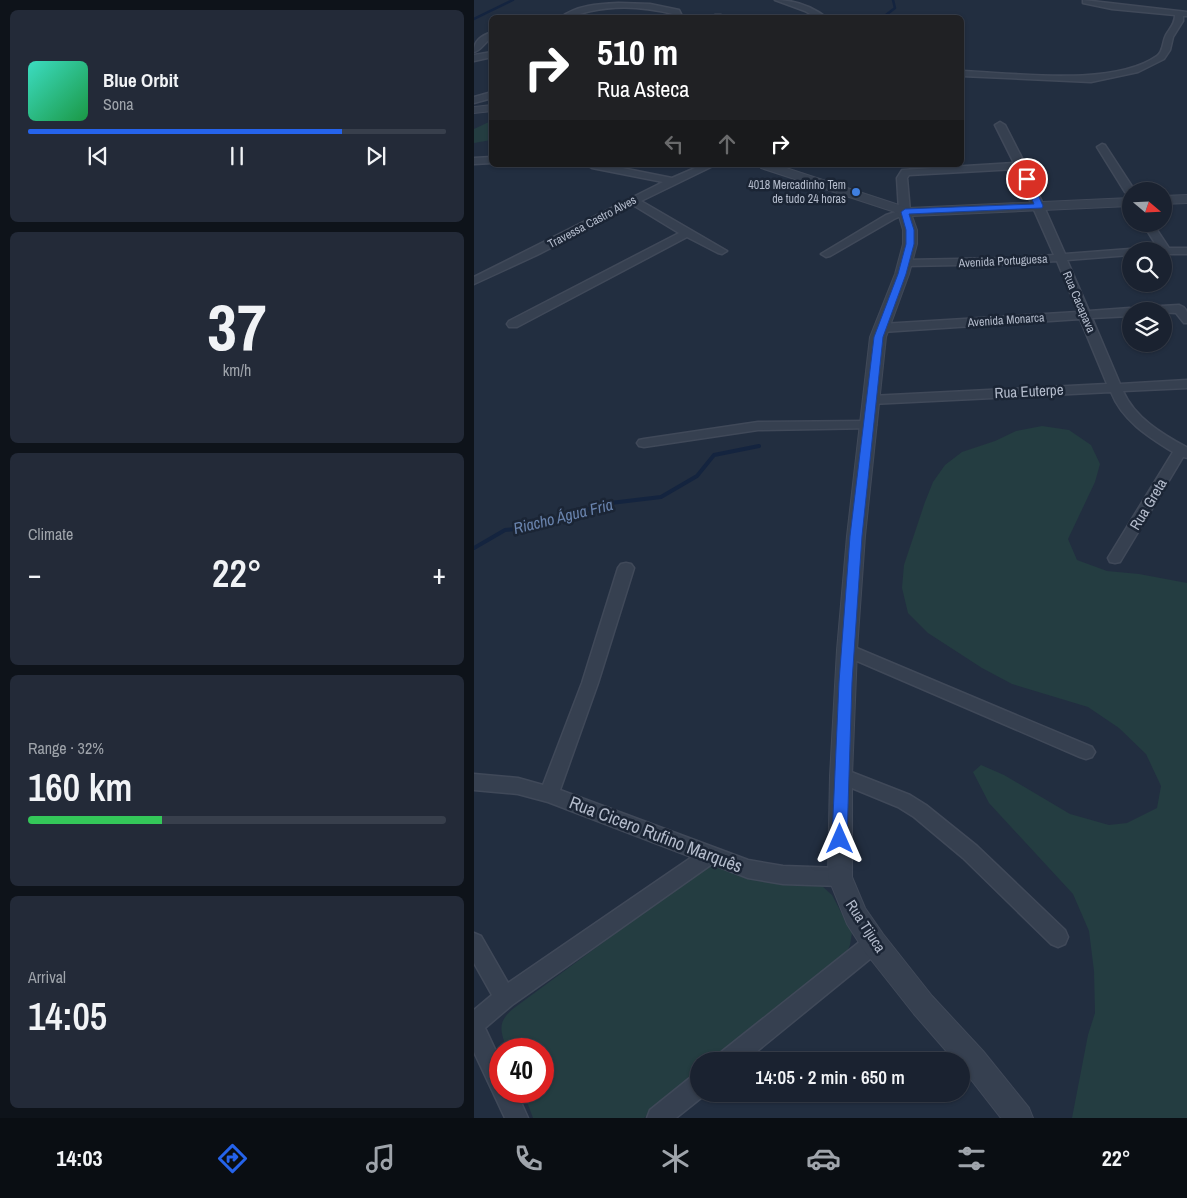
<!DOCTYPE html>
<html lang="en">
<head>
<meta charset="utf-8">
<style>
  :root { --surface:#1a2230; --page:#232a38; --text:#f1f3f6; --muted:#9fa4ab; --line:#383f4c; --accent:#2563eb }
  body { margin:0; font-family:"Archivo Narrow",sans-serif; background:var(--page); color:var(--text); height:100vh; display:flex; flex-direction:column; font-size:19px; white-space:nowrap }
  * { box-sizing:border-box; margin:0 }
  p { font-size:16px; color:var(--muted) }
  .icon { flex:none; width:28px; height:28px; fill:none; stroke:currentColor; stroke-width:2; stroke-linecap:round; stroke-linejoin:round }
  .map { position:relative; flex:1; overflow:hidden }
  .details { display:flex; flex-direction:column; gap:10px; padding:10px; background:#0e131a; width:474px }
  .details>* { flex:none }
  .hud { position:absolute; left:15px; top:15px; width:475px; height:152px; border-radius:8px; box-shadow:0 1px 4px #0004,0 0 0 1px var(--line); background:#202124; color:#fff; overflow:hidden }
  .needle { width:32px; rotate:109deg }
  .controls { position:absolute; left:648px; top:182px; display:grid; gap:10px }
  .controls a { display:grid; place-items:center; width:50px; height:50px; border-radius:50%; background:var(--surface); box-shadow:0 1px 4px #0004,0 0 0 1px var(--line); font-size:25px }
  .speed { position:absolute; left:15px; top:1038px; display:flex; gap:10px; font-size:25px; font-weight:700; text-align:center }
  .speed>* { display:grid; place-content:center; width:65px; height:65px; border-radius:50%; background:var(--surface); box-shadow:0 1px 4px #0004,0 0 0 1px var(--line); line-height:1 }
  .speed .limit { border:8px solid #d22; background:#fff; color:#111 }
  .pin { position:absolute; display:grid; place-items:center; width:42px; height:42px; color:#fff; margin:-21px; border:2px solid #fff; border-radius:50%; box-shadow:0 1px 5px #0007 }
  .me { position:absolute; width:55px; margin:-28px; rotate:0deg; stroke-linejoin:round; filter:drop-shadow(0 0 4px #0008) }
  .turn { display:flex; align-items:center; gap:18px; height:105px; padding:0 25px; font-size:22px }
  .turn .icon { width:65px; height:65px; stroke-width:2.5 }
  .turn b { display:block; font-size:35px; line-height:42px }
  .lanes { display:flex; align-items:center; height:48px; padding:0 25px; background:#0003; justify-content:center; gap:25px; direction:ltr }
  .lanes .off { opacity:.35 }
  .big { font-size:38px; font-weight:600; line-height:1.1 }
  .details .card { flex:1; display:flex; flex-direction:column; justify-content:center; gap:8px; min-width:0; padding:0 18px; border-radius:8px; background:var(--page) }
  .details .dial { align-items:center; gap:0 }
  .dial b { font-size:65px; line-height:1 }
  .song { display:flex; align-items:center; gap:15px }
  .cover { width:60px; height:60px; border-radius:8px; background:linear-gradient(135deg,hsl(170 70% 55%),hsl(140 70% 35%)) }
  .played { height:5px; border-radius:2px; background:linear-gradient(90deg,var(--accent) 75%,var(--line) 75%) }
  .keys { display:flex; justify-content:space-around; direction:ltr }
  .heat { display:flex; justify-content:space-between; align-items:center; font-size:28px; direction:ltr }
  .charge { height:8px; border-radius:4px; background:linear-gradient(90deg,#34c759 32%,var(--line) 0) }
  .trip { position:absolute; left:216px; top:1052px; width:280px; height:50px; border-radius:25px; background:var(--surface); box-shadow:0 1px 4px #0004,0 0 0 1px var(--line); font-weight:600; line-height:50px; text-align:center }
  .tab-bar { display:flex; height:80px; justify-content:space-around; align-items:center; background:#0a0e13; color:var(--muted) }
  .tab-bar .icon { width:35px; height:35px }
  .tab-bar .active { color:var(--accent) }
  .tab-bar b { font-size:22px; color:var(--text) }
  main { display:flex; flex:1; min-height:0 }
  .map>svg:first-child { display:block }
  .green { fill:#243d41 }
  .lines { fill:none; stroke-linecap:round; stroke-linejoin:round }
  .stream-far1 { stroke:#14243f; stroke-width:2.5 }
  .stream { stroke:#14243f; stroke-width:4 }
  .minor-casing { stroke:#404959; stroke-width:3 }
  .tertiary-casing { stroke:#404959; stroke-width:2 }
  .minor { fill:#364050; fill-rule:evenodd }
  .tertiary { fill:#364050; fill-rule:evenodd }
  .route { fill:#2563eb; stroke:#184099 }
  .shop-dot { fill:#3f7fe0; stroke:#1b2535; stroke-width:2 }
  .labels { text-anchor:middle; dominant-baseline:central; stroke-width:5; stroke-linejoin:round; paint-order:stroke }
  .far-poi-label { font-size:12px; fill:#b3bbcb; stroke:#1b2535; text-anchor:end }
  .far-street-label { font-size:12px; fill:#b3bbcb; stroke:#1b2535 }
  .street-label { font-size:15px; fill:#b3bbcb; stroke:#1b2535 }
  .water-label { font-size:16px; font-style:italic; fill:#6983ad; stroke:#1b2535 }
  .near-street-label { font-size:18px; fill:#b3bbcb; stroke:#1b2535 }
</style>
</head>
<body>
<main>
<section class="details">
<div class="card">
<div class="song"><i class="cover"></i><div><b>Blue Orbit</b><p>Sona</p></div></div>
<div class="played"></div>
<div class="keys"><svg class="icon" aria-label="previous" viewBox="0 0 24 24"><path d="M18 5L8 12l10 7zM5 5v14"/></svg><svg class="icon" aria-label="pause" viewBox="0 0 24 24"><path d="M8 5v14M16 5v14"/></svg><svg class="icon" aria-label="next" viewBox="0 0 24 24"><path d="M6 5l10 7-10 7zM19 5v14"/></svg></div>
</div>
<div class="card dial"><b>37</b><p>km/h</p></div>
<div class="card"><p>Climate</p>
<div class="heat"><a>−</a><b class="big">22°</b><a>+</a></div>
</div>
<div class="card"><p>Range · 32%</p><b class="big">160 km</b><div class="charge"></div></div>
<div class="card"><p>Arrival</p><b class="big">14:05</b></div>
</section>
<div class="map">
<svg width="714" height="1118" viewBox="0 0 714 1118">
  <rect width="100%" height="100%" fill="#222e40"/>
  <!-- green -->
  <g class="green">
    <path d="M17,121V140L0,143V129Z"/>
    <path d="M568,426L595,430L617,445L626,464L621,482L594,539L603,560L633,571L665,574L713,583V1118H598L614,1035L621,1013L620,971L615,931L599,894L515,803L499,772L507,765L530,775L596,814L635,825L653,823L683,808L687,786L672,754L645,728L614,707L538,684L508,668L454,633L434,613L428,588L430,565L451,502L459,482L471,465L488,452L521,441L542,431Z"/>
    <path d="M243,865L342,884L348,886L358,895L378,933L376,945L371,956L240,1061H225V1074L170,1118H59L49,1091H69V1049H33C26,1030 23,1022 40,1008L226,871L231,867Z"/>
  </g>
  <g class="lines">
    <!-- stream-far1 -->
    <g class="stream-far1">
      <path d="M408,18L421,8L419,0"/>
      <path d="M0,19L39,0"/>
    </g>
    <!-- stream -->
    <path class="stream" d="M0,548L31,530L50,528L94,517L128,504L187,497L223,476L240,455L285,446"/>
    <!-- minor casing -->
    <g class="minor-casing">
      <g id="minor">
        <path d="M301,0C319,0 338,6 353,18H343L331,11Z"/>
        <path d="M609,0L714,12V16H709V21L699,37L696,50L690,59L664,72L617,82L488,76V71C541,73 639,87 683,56C690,51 688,42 692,35C696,28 701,24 701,15L638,9L609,3Z"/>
        <path d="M145,3L176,4L205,10L209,18H201L199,14C172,7 144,5 117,11C106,13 98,18 86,18C103,5 125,4 145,3Z"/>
        <path d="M241,15H247L249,18H240Z"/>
        <path d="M18,32V38C10,42 8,50 0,52C0,40 7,36 18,32Z"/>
        <path d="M18,52V57L0,61V55Z"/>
        <path d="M18,92V98L0,103V97Z"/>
        <path d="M526,122L531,125L552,166L591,254L656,249L661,251H656V255L593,260L615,311L656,308L661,311H656V316L618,318L646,384L714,380V388L649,391C661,418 688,434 714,448V458L709,457L646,562L641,563L636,562L634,558L699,452C673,436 648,420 637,392L397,404L391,400L397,396L633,384L606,319L408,332L402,328L408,324L604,312L583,261L539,264L431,266L425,263L431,260L539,258L580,255L542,169L435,175L433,178L436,212L420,219L356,256L352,257L347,254L412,215L425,211L423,178L428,170L540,163L521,125Z"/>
        <path d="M628,144L631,145L661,191H656V195L651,192L623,147Z"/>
        <path d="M18,157V163L0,164V158Z"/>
        <path d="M113,165H133L198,178L228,165H241L167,201L253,251L248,254L244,253L213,237L43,327H35L33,324L35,321L205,233L159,205L63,255L0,284V277L189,182L118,168Z"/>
        <path d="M669,224H679L695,248H714V254H689V251H666L671,248H684Z"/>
        <path d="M705,305C714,308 714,315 714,323H710L702,313L664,311L670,307Z"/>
        <path d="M395,421L402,425L400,428L284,430L170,447L165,446L163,443L165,440L170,439L284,422Z"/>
        <path d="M152,563L157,564L160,568L124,683L86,790L274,860L309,866L366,868L373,871L376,877L373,883L366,886L309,884L274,878L238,864L38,1005L11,1028L26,1060V1091H42L54,1118H31L0,1052V1010L18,995L0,963V933L7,936L34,983L218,857L74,802L44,794L0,790V774L44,778L69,785L108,683L144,568L147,564Z"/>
        <path d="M373,644L618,747L621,752L618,757L612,759L606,757L367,654L365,650L367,646Z"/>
        <path d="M367,768L436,795L452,805L503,846L591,930L594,937L591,944L584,947L577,944L489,858L440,817L424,807L361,781L358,776L361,771Z"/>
        <path d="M400,933L407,936L410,943L407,950L271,1061H243L246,1053L393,936Z"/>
        <path d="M225,1074V1094H232L202,1118H173L176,1110L217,1077Z"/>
      </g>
    </g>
    <!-- tertiary casing -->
    <g class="tertiary-casing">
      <g id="tertiary">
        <path d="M18,105V111L0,113V107Z"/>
        <path d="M285,165H303L434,208L656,198V206L438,216L443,230V244L435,274L412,337L391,536L383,650L378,776V877L391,908L409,934L458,996L509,1051L555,1108L559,1118H527L488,1068V1061H481L440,1014L391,952L373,924L354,877L356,776L363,650L373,536L396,337L421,274L429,244V230L424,213L287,168Z"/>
        <path d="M714,195V203L689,204V196Z"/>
      </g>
    </g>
    <!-- minor -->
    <use href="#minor" class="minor"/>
    <!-- tertiary -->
    <use href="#tertiary" class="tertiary"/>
  </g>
  <!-- route -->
  <path class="route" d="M553,177L557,179L569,206L568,208L435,214L440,230V244L432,274L409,337L388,536L378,682L373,839L371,844L366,846L360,844L358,839L365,682L376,536L400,337L424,274L432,244V230L427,212L431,209L560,204L549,179Z"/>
  <!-- markers -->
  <circle class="shop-dot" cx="382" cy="192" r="5"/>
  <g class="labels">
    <!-- far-poi labels -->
    <g class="far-poi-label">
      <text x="372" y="185">4018 Mercadinho Tem<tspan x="372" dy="14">de tudo 24 horas</tspan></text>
    </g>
    <!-- far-street labels -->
    <g class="far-street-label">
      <text transform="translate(118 222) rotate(-28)">Travessa Castro Alves</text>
      <text transform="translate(529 261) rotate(-3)">Avenida Portuguesa</text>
      <text transform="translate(605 302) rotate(67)">Rua Cacapava</text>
      <text transform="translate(532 320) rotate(-4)">Avenida Monarca</text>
    </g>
    <!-- street labels -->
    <g class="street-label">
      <text transform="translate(555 391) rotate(-3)">Rua Euterpe</text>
      <text transform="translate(674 504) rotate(-59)">Rua Greta</text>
      <text transform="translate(392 926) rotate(57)">Rua Tijuca</text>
    </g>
    <!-- water labels -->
    <g class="water-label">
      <text transform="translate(89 516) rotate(-14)">Riacho Água Fria</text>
    </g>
    <!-- near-street labels -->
    <g class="near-street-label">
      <text transform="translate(182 834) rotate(21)">Rua Cicero Rufino Marquês</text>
    </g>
  </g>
</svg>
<div class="controls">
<a><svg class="needle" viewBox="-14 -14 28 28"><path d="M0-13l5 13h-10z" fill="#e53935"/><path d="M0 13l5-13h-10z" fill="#9fa4ab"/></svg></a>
<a><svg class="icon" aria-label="search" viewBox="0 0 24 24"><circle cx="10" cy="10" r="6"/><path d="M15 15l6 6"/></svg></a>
<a><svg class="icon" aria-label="layers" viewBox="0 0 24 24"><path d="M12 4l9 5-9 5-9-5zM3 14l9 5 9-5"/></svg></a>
</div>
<div class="speed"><div class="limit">40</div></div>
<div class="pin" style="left:553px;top:179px;background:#d93025"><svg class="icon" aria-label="arrive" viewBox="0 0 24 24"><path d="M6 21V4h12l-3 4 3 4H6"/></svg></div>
<svg class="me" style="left:366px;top:839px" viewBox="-20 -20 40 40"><path d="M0-17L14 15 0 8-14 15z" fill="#2563eb" stroke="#fff" stroke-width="4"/></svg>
<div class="trip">14:05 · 2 min · 650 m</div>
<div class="hud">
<div class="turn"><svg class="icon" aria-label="right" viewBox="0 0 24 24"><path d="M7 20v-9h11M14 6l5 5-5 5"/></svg><div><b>510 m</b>Rua Asteca</div></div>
<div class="lanes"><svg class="icon off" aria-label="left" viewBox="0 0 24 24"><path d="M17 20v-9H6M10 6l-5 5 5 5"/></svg><svg class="icon off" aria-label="ahead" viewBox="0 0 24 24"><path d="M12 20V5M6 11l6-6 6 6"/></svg><svg class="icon" aria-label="right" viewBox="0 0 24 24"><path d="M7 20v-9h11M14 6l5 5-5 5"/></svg></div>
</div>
</div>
</main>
<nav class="tab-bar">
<b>14:03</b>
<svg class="icon active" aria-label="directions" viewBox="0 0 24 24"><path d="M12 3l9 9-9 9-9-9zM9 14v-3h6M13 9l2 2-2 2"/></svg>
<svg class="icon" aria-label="music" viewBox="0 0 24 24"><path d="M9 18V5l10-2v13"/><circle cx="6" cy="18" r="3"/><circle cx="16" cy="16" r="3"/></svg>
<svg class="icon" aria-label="phone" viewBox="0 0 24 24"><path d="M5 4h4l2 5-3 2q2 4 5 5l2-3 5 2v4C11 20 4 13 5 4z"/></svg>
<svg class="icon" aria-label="climate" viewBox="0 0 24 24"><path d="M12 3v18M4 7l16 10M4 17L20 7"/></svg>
<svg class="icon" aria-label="car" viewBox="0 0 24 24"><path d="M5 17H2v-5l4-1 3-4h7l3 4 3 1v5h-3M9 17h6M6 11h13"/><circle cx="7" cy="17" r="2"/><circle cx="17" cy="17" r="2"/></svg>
<svg class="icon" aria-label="filters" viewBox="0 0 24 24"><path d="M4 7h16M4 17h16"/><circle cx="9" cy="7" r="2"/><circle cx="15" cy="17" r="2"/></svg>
<b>22°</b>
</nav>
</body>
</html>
